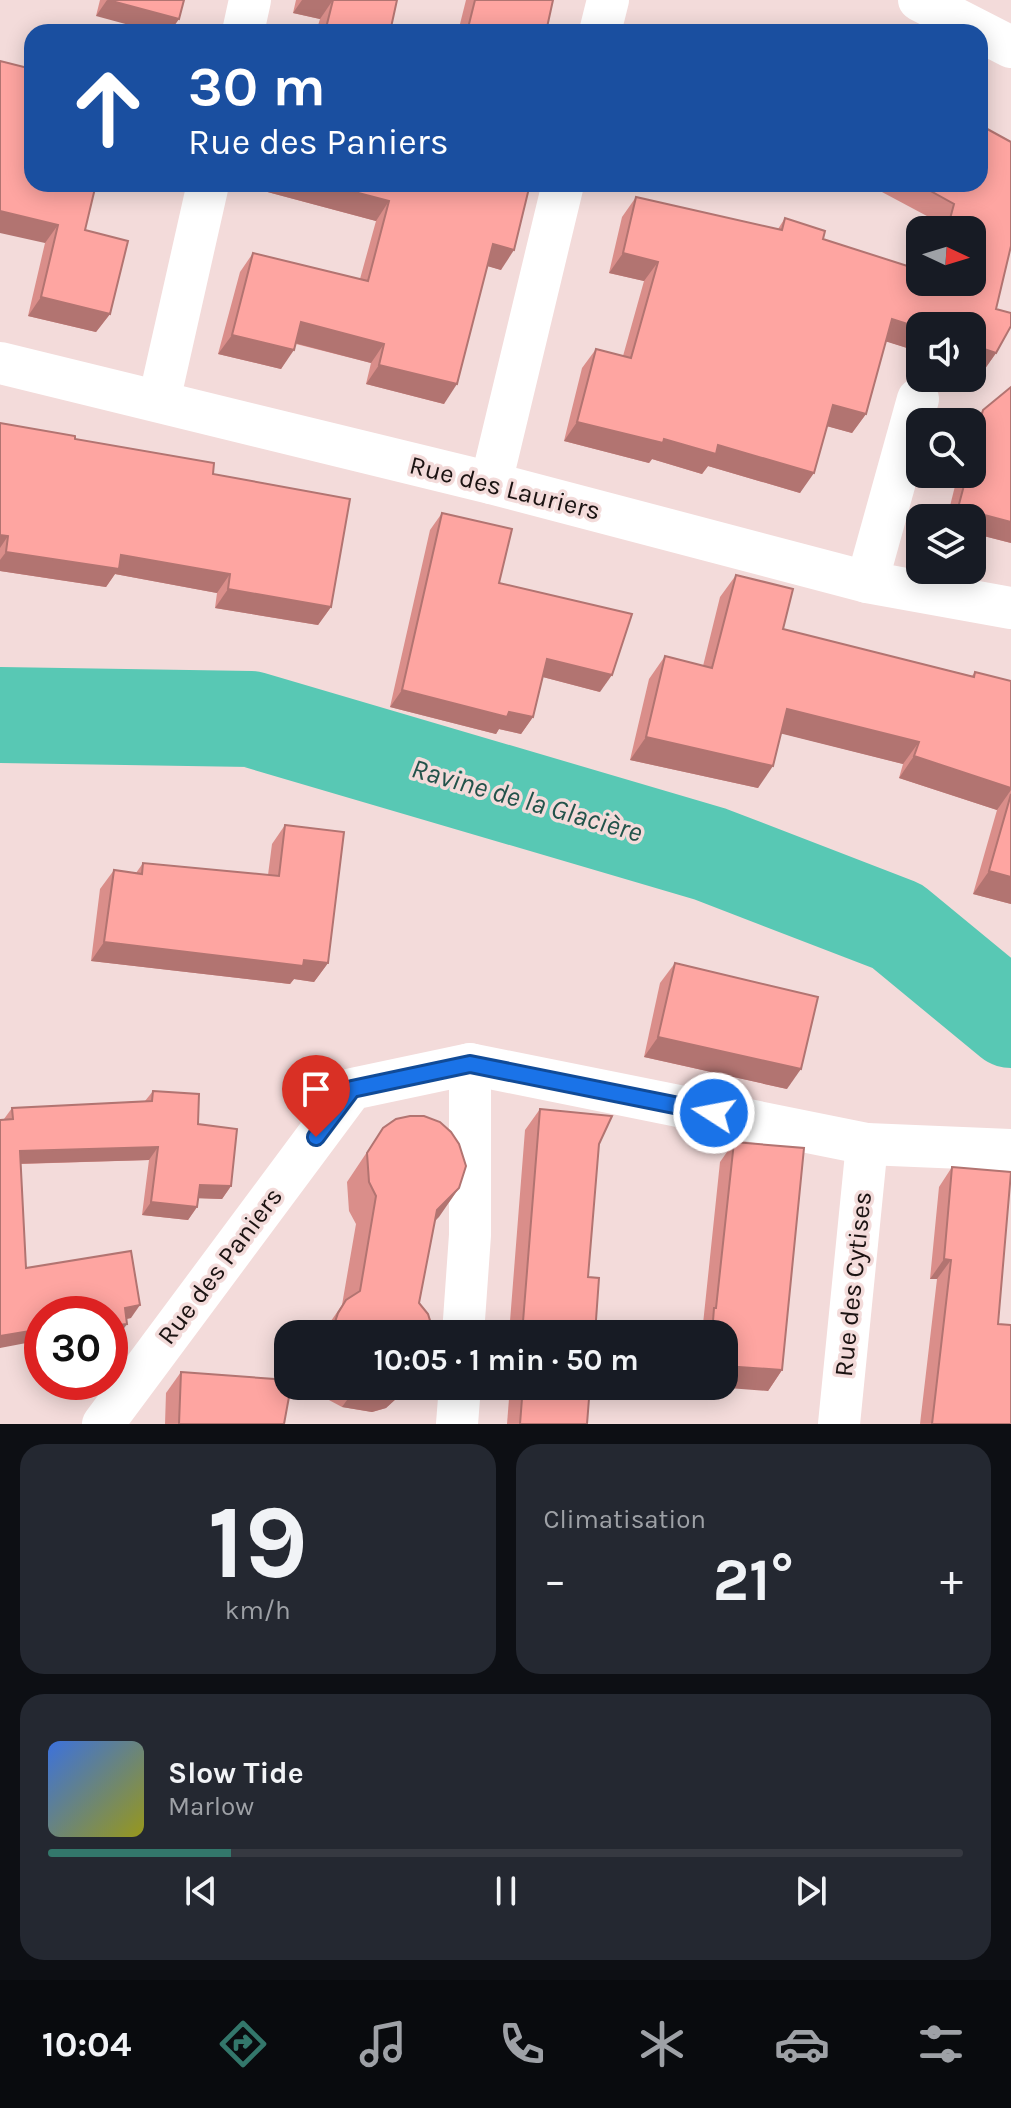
<!DOCTYPE html>
<html lang="fr">
<head>
<meta charset="utf-8">
<style>
  :root { --surface:#171b24; --page:#242831; --text:#f1f3f6; --muted:#9ea1a6; --line:#363941; --accent:#33776b }
  body { margin:0; font-family:Karla,sans-serif; background:var(--page); color:var(--text); height:100vh; display:flex; flex-direction:column; font-size:30px; white-space:nowrap }
  * { box-sizing:border-box; margin:0 }
  p { font-size:26px; color:var(--muted) }
  .icon { flex:none; width:44px; height:44px; fill:none; stroke:currentColor; stroke-width:2; stroke-linecap:round; stroke-linejoin:round }
  .map { position:relative; height:1424px; overflow:hidden }
  .details { display:flex; flex-direction:column; gap:20px; padding:20px; background:#0d0f14; flex:1 }
  .details>* { flex:none }
  .guide { position:absolute; left:24px; top:24px; width:964px; height:168px; border-radius:24px; box-shadow:0 4px 20px #0003; background:#1a4fa0; color:#fff; overflow:hidden }
  .needle { width:52px; rotate:94deg }
  .controls { position:absolute; left:906px; top:216px; display:grid; gap:16px }
  .controls a { display:grid; place-items:center; width:80px; height:80px; border-radius:16px; background:var(--surface); box-shadow:0 4px 20px #0003; font-size:40px }
  .speed { position:absolute; left:24px; top:1296px; display:flex; gap:16px; font-size:40px; font-weight:700; text-align:center }
  .speed>* { display:grid; place-content:center; width:104px; height:104px; border-radius:50%; background:var(--surface); box-shadow:0 4px 20px #0003; line-height:1 }
  .speed .limit { border:12px solid #d22; background:#fff; color:#111 }
  .pin { position:absolute; display:grid; place-items:center; width:68px; height:68px; color:#fff; margin:-82px -34px; border-radius:50% 50% 50% 0; rotate:-45deg; box-shadow:0 0 8px #0007 }
  .pin .icon { rotate:45deg }
  .me { position:absolute; width:88px; margin:-44px; rotate:281deg; stroke-linejoin:round; filter:drop-shadow(0 0 6px #0008) }
  .turn { display:flex; align-items:center; gap:28px; height:168px; padding:0 32px; font-size:36px }
  .turn .icon { width:104px; height:104px; stroke-width:2.5 }
  .turn b { display:block; font-size:56px; line-height:68px }
  .big { font-size:60px; font-weight:700; line-height:1.1 }
  .details .tile { flex:1; display:flex; flex-direction:column; justify-content:center; gap:12px; min-width:0; padding:0 28px; border-radius:24px; background:var(--page) }
  .details .dial { align-items:center; gap:0 }
  .dial b { font-size:104px; line-height:1 }
  .song { display:flex; align-items:center; gap:24px }
  .cover { width:96px; height:96px; border-radius:12px; background:linear-gradient(135deg,hsl(220 70% 55%),hsl(60 70% 35%)) }
  .played { height:8px; border-radius:4px; background:linear-gradient(90deg,var(--accent) 20%,var(--line) 20%) }
  .keys { display:flex; justify-content:space-around; direction:ltr }
  .heat { display:flex; justify-content:space-between; align-items:center; font-size:44px; direction:ltr }
  .details .tiles { flex:1; display:grid; gap:20px; grid-template-columns:1fr 1fr }
  .tile:last-child { grid-column:span 2 }
  .trip { position:absolute; left:274px; top:1320px; width:464px; height:80px; border-radius:24px; background:var(--surface); box-shadow:0 4px 20px #0003; font-weight:700; line-height:80px; text-align:center }
  .dock { display:flex; height:128px; justify-content:space-around; align-items:center; background:#090b0e; color:var(--muted) }
  .dock .icon { width:56px; height:56px }
  .dock .on { color:var(--accent) }
  .dock b { font-size:36px; color:var(--text) }
  .map>svg:first-child { display:block }
  .lines { fill:none; stroke-linecap:round; stroke-linejoin:round }
  .river { stroke:#58c8b4; stroke-width:96 }
  .street { stroke:#fff; stroke-width:42 }
  .wall { fill:#da8e8a }
  .shaded-wall { fill:#b27471 }
  .building { fill:#fea5a1; stroke:#b27471; stroke-width:2 }
  .route-casing { stroke:#114b97; stroke-width:20 }
  .route { stroke:#1a73e8; stroke-width:14 }
  .labels { text-anchor:middle; dominant-baseline:central; stroke-width:7; stroke-linejoin:round; paint-order:stroke }
  .street-label { font-size:26px; fill:#1b1312; stroke:#f3dbda }
  .water-label { font-size:28px; font-style:italic; fill:#22524a; stroke:#f3dbda }
</style>
</head>
<body>
<div class="map">
<svg width="1011" height="1424" viewBox="0 0 1011 1424">
  <rect width="100%" height="100%" fill="#f3dbda"/>
  <g class="lines">
    <!-- river -->
    <path class="river" d="M0,715L251,719L710,854L897,926L1011,1020"/>
    <!-- street -->
    <g class="street">
      <path d="M919,0L1011,47"/>
      <path d="M243,32L250,0"/>
      <path d="M600,32L608,0"/>
      <path d="M0,363L491,483L867,582L1011,608"/>
      <path d="M159,401L208,184"/>
      <path d="M491,483L563,184"/>
      <path d="M867,582L918,399"/>
      <path d="M463,1334L470,1235V1064"/>
      <path d="M103,1424L352,1089L470,1064L867,1144L1011,1150"/>
      <path d="M457,1424L460,1386"/>
      <path d="M839,1424L867,1144"/>
    </g>
  </g>
  <!-- wall -->
  <g class="wall">
    <path d="M100,0H184L96,16Z"/>
    <path d="M296,0H397L390,32H316L320,19L293,13Z"/>
    <path d="M466,0H553L546,32H458Z"/>
    <path d="M0,61L85,230L110,314L96,332L28,316L45,243Z"/>
    <path d="M261,184H530L501,270L488,266L444,404L366,384L371,363L296,344L281,369L218,354L240,272L253,253L360,279L376,221L260,190Z"/>
    <path d="M867,184H980L996,309V353L982,373L886,341L866,414L852,433L827,426L800,493L708,466L702,474L652,459L649,463L564,441L582,368L596,349L623,356L644,281L609,273L622,217L636,197L778,229L785,218L823,239L920,282H972V230H938L940,223Z"/>
    <path d="M983,410L1011,543L972,533V518H947L958,474H972V425Z"/>
    <path d="M0,423L75,439L213,474L331,607L318,625L215,608L217,593L115,574L106,587L0,571Z"/>
    <path d="M442,513L499,583L600,692L543,677L533,717L521,734L499,729L496,734L390,707L430,530Z"/>
    <path d="M736,575L783,629L972,676L975,672L1011,681V904L973,894L997,810L899,778L903,764L781,733L758,788L630,760L649,679L665,656L703,666L720,597Z"/>
    <path d="M285,825L328,963L314,982L294,979L290,984L91,961L100,889L114,870L136,873L143,863L268,875L272,844Z"/>
    <path d="M675,963L787,1089L644,1057L660,983Z"/>
    <path d="M153,1091L198,1124L231,1186L222,1199L198,1198L197,1207L188,1220L142,1215L149,1160L21,1164L26,1268L131,1318L126,1319L118,1337L42,1314L0,1348L4,1119L12,1108L145,1101Z"/>
    <path d="M540,1109L599,1144L588,1277L595,1334H509L525,1130Z"/>
    <path d="M383,1128L459,1188L435,1221L419,1303L433,1334H322L342,1305L356,1224L349,1211L347,1182Z"/>
    <path d="M734,1142L782,1370L768,1391L724,1334H699L700,1328L703,1324L720,1162Z"/>
    <path d="M952,1167L998,1324L1011,1424H920L937,1279H930L939,1187Z"/>
    <path d="M181,1372L284,1424H165L166,1393Z"/>
    <path d="M312,1386H410L386,1408L372,1412L342,1407L312,1391Z"/>
    <path d="M510,1386H590L587,1424H507Z"/>
  </g>
  <!-- shaded-wall -->
  <g class="shaded-wall">
    <path d="M107,0L179,19L170,32H155L96,16Z"/>
    <path d="M302,0H333L320,19L293,13Z"/>
    <path d="M264,184H324L389,201L376,221L260,190Z"/>
    <path d="M0,211L58,225L45,243L0,233Z"/>
    <path d="M493,244L514,250L501,270L480,264Z"/>
    <path d="M623,253L658,262L644,281L609,273Z"/>
    <path d="M41,297L110,314L96,332L28,316Z"/>
    <path d="M892,319L920,328V352L878,339Z"/>
    <path d="M301,322L384,344L371,363L287,341Z"/>
    <path d="M232,335L294,350L281,369L218,354Z"/>
    <path d="M972,345L996,353L982,373L972,369Z"/>
    <path d="M379,365L457,384L444,404L366,384Z"/>
    <path d="M833,405L866,414L852,433L819,424Z"/>
    <path d="M577,422L664,439L718,445L814,473L800,493L708,466L702,474L652,459L649,463L564,441Z"/>
    <path d="M958,508L1011,522V543L972,533V518H951Z"/>
    <path d="M0,535L8,536L0,548Z"/>
    <path d="M6,552L121,555L230,574L217,593L115,574L106,587L0,571V560Z"/>
    <path d="M228,589L331,607L318,625L215,608Z"/>
    <path d="M547,659L612,675L600,692L535,675Z"/>
    <path d="M402,690L509,712L533,717L521,734L499,729L496,734L390,707Z"/>
    <path d="M787,709L919,742L903,764L771,731Z"/>
    <path d="M646,737L773,766L758,788L630,760Z"/>
    <path d="M914,756L1011,788V790L997,810L899,778Z"/>
    <path d="M989,871L1011,877V904L973,894Z"/>
    <path d="M104,942L304,960L328,963L314,982L294,979L290,984L91,961Z"/>
    <path d="M658,1037L801,1069L787,1089L644,1057Z"/>
    <path d="M158,1147L149,1160L11,1164L20,1151Z"/>
    <path d="M200,1185L231,1186L222,1199L191,1198Z"/>
    <path d="M459,1188L439,1217L417,1239L437,1210Z"/>
    <path d="M151,1202L197,1207L188,1220L142,1215Z"/>
    <path d="M944,1259L951,1260L937,1279H930Z"/>
    <path d="M140,1305L131,1318L115,1321L125,1308Z"/>
    <path d="M127,1324L118,1337L110,1338V1326Z"/>
    <path d="M42,1329V1340L0,1348V1336Z"/>
    <path d="M724,1366L782,1370L768,1391L702,1386H724Z"/>
    <path d="M357,1386H410L386,1408L372,1412L342,1407Z"/>
  </g>
  <!-- building -->
  <g class="building">
    <path d="M108,0H184L179,19Z"/>
    <path d="M333,0H397L390,32H325Z"/>
    <path d="M475,0H553L546,32H467Z"/>
    <path d="M0,61L32,69V184H96L85,230L128,241L110,314L41,297L58,225L0,211Z"/>
    <path d="M980,125L1011,142V246L996,309L1011,313V326L996,353L972,345V326H920V328L892,319L866,414L833,405L814,473L718,445L716,454L664,439L663,443L577,422L596,349L631,358L658,262L623,253L636,197L782,230L785,218L825,231L823,239L920,270V282H972V230H947L954,204L918,184H980Z"/>
    <path d="M324,184H530L514,250L493,244L457,384L379,365L384,344L301,322L294,350L232,335L253,253L368,281L389,201Z"/>
    <path d="M1011,387V522L958,508L967,474H972V452L983,410Z"/>
    <path d="M0,423L75,436V439L214,463L213,474L350,499L331,607L228,589L230,574L121,555L119,569L6,552L8,536L0,535Z"/>
    <path d="M442,513L512,529L499,583L632,614L612,675L547,659L533,717L509,712L507,717L402,690Z"/>
    <path d="M736,575L793,589L783,629L974,677L975,672L1011,681V788L914,756L919,742L787,709L773,766L646,737L665,656L712,668Z"/>
    <path d="M1011,794V877L989,871Z"/>
    <path d="M285,825L344,832L328,963L304,960L303,966L104,942L114,870L142,874L143,863L279,876Z"/>
    <path d="M675,963L818,997L801,1069L658,1037Z"/>
    <path d="M153,1091L199,1094L198,1124L237,1129L231,1186L200,1185L197,1207L151,1202L158,1147L20,1151L26,1268L131,1251L140,1305L125,1308L127,1324L110,1326V1314H42V1329L0,1336V1120L13,1119L12,1108L152,1101Z"/>
    <path d="M540,1109L612,1116L599,1144L588,1277L599,1278L595,1334H522Z"/>
    <path d="M410,1116H424L440,1122L451,1132L459,1144L466,1166L459,1188L437,1210L419,1303L428,1314L433,1330V1334H333V1328L338,1313L346,1300L360,1291L376,1196L369,1182L367,1153L383,1128L396,1119Z"/>
    <path d="M734,1142L804,1148L782,1370L724,1366V1334H712L714,1308H716Z"/>
    <path d="M952,1167L1011,1172L998,1324L1011,1325V1424H932L951,1260L944,1259Z"/>
    <path d="M181,1372L288,1380V1386H291L284,1424H179Z"/>
    <path d="M523,1386H590L587,1424H520Z"/>
  </g>
  <g class="lines">
    <!-- route casing -->
    <g class="route-casing">
      <path id="route" d="M316,1137L352,1089L470,1064L714,1113"/>
    </g>
    <!-- route -->
    <use href="#route" class="route"/>
  </g>
  <g class="labels">
    <!-- street labels -->
    <g class="street-label">
      <text transform="translate(505 488) rotate(14)">Rue des Lauriers</text>
      <text transform="translate(220 1266) rotate(-53)">Rue des Paniers</text>
      <text transform="translate(853 1284) rotate(-84)">Rue des Cytises</text>
    </g>
    <!-- water labels -->
    <g class="water-label">
      <text transform="translate(527 800) rotate(16)">Ravine de la Glacière</text>
    </g>
  </g>
</svg>
<div class="controls">
<a><svg class="needle" viewBox="-14 -14 28 28"><path d="M0-13l5 13h-10z" fill="#e53935"/><path d="M0 13l5-13h-10z" fill="#9ea1a6"/></svg></a>
<a><svg class="icon" aria-label="sound" viewBox="0 0 24 24"><path d="M4 9h4l5-4v14l-5-4H4zM17 9q2 3 0 6"/></svg></a>
<a><svg class="icon" aria-label="search" viewBox="0 0 24 24"><circle cx="10" cy="10" r="6"/><path d="M15 15l6 6"/></svg></a>
<a><svg class="icon" aria-label="layers" viewBox="0 0 24 24"><path d="M12 4l9 5-9 5-9-5zM3 14l9 5 9-5"/></svg></a>
</div>
<div class="speed"><div class="limit">30</div></div>
<div class="pin" style="left:316px;top:1137px;background:#d93025"><svg class="icon" aria-label="arrive" viewBox="0 0 24 24"><path d="M6 21V4h12l-3 4 3 4H6"/></svg></div>
<svg class="me" style="left:714px;top:1113px" viewBox="-20 -20 40 40"><circle r="17" fill="#1a73e8" stroke="#fff" stroke-width="3"/><path d="M0-11L8 9 0 5-8 9z" fill="#fff"/></svg>
<div class="trip">10:05 · 1 min · 50 m</div>
<div class="guide">
<div class="turn"><svg class="icon" aria-label="ahead" viewBox="0 0 24 24"><path d="M12 20V5M6 11l6-6 6 6"/></svg><div><b>30 m</b>Rue des Paniers</div></div>
</div>
</div>
<section class="details">
<div class="tiles">
<div class="tile dial"><b>19</b><p>km/h</p></div>
<div class="tile"><p>Climatisation</p>
<div class="heat"><a>−</a><b class="big">21°</b><a>+</a></div>
</div>
<div class="tile">
<div class="song"><i class="cover"></i><div><b>Slow Tide</b><p>Marlow</p></div></div>
<div class="played"></div>
<div class="keys"><svg class="icon" aria-label="previous" viewBox="0 0 24 24"><path d="M18 5L8 12l10 7zM5 5v14"/></svg><svg class="icon" aria-label="pause" viewBox="0 0 24 24"><path d="M8 5v14M16 5v14"/></svg><svg class="icon" aria-label="next" viewBox="0 0 24 24"><path d="M6 5l10 7-10 7zM19 5v14"/></svg></div>
</div>
</div>
</section>
<nav class="dock">
<b>10:04</b>
<svg class="icon on" aria-label="directions" viewBox="0 0 24 24"><path d="M12 3l9 9-9 9-9-9zM9 14v-3h6M13 9l2 2-2 2"/></svg>
<svg class="icon" aria-label="music" viewBox="0 0 24 24"><path d="M9 18V5l10-2v13"/><circle cx="6" cy="18" r="3"/><circle cx="16" cy="16" r="3"/></svg>
<svg class="icon" aria-label="phone" viewBox="0 0 24 24"><path d="M5 4h4l2 5-3 2q2 4 5 5l2-3 5 2v4C11 20 4 13 5 4z"/></svg>
<svg class="icon" aria-label="climate" viewBox="0 0 24 24"><path d="M12 3v18M4 7l16 10M4 17L20 7"/></svg>
<svg class="icon" aria-label="car" viewBox="0 0 24 24"><path d="M5 17H2v-5l4-1 3-4h7l3 4 3 1v5h-3M9 17h6M6 11h13"/><circle cx="7" cy="17" r="2"/><circle cx="17" cy="17" r="2"/></svg>
<svg class="icon" aria-label="filters" viewBox="0 0 24 24"><path d="M4 7h16M4 17h16"/><circle cx="9" cy="7" r="2"/><circle cx="15" cy="17" r="2"/></svg>
</nav>
</body>
</html>
